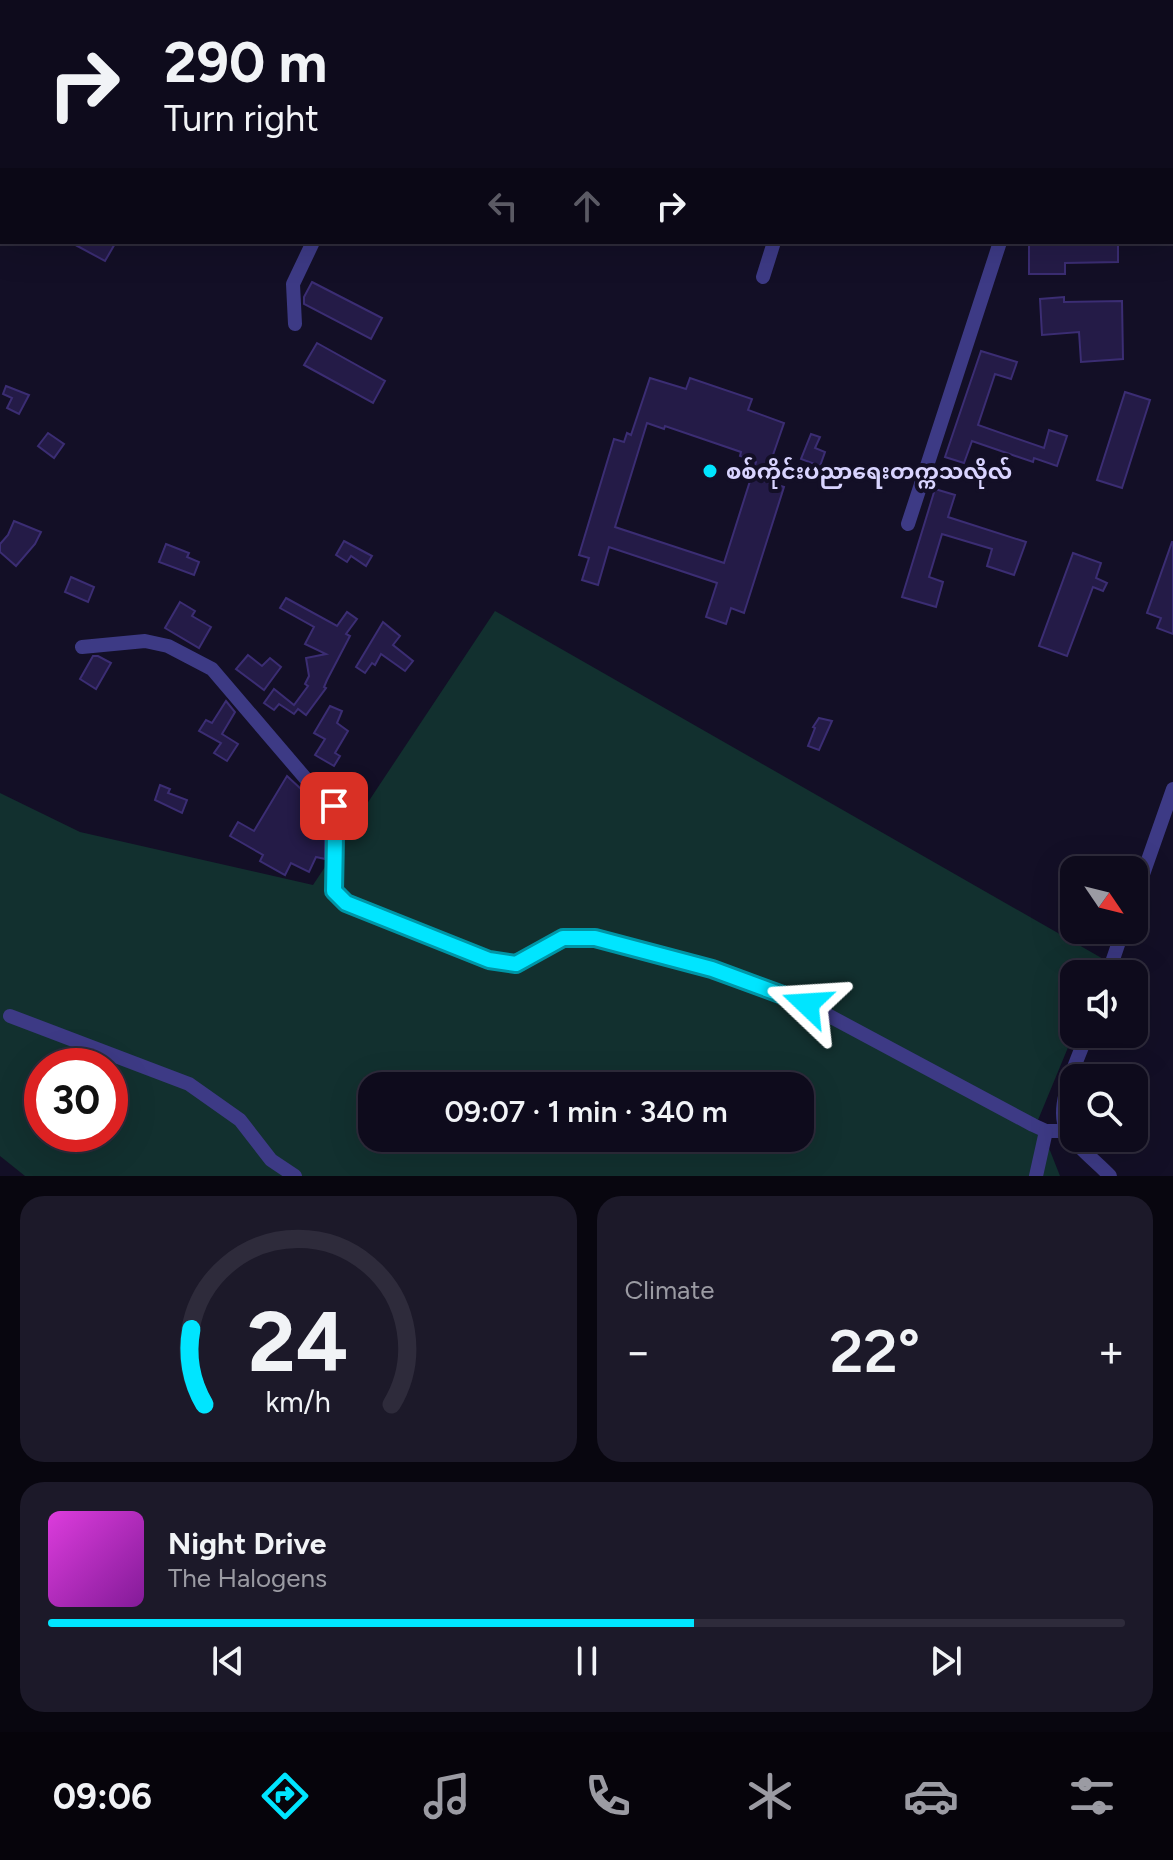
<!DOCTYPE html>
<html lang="en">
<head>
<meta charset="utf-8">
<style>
  :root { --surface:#0e0b1c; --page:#1c1929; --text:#f1f3f6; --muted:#9b9ba3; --line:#2e2b3b; --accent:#00e5ff }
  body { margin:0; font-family:Figtree,"Noto Sans Myanmar",sans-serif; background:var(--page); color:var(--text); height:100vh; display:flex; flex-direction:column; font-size:30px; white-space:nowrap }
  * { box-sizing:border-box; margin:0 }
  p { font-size:26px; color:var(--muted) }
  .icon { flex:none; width:44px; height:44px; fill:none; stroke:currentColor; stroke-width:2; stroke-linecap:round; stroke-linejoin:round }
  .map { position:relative; height:1176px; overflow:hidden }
  .details { display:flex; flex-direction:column; gap:20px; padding:20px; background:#08060f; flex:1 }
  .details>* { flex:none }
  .top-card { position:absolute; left:0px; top:0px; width:1174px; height:244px; box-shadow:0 8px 32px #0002,0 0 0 2px var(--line); background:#0e0b1c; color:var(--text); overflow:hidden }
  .needle { width:52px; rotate:125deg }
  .controls { position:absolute; left:1060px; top:856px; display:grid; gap:16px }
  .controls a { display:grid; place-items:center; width:88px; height:88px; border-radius:16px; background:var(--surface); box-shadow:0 8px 32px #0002,0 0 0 2px var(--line); font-size:40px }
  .speed { position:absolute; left:24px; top:1048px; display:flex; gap:16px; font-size:40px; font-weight:700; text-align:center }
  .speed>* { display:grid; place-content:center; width:104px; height:104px; border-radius:50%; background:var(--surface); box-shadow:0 8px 32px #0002,0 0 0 2px var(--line); line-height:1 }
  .speed .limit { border:12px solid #d22; background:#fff; color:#111 }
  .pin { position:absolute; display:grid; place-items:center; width:68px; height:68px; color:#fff; margin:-34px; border-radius:16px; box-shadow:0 4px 12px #0006 }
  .me { position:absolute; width:88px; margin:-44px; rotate:290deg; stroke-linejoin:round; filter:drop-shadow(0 0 6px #0008) }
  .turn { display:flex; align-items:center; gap:28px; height:168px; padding:0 32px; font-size:36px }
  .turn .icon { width:104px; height:104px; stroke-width:2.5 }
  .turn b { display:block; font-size:56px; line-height:68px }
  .lanes { display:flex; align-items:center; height:76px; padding:0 32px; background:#0003; justify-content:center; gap:40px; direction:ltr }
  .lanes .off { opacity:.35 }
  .big { font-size:60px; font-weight:600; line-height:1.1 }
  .details .card { flex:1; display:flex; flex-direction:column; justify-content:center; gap:12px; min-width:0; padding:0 28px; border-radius:24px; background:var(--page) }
  .details .dial { align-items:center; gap:0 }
  .dial svg { height:208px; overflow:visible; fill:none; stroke:var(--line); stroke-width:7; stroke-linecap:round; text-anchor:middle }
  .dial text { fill:var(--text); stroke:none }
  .song { display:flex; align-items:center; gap:24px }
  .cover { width:96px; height:96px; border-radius:12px; background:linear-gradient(135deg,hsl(300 70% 55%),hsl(290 70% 35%)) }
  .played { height:8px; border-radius:4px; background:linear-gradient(90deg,var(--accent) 60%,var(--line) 60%) }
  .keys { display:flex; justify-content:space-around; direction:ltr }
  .heat { display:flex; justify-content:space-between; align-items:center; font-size:44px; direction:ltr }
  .details .tiles { flex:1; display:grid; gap:20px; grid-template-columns:1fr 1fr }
  .card:last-child { grid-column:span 2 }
  .trip { position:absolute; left:358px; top:1072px; width:456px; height:80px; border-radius:24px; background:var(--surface); box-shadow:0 8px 32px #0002,0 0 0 2px var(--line); font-weight:600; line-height:80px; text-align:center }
  .menu { display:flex; height:128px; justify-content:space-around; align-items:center; background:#06040b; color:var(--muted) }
  .menu .icon { width:56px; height:56px }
  .menu .active { color:var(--accent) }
  .menu b { font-size:36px; color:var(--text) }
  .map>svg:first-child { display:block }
  .green { fill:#12302f; fill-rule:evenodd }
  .building { fill:#241b47; stroke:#3b2d73; stroke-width:2; fill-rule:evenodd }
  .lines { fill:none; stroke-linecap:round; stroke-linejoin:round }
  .minor { stroke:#3d3a85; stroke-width:14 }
  .route-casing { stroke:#0095a6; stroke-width:20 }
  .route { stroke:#00e5ff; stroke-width:14 }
  .poi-dot { fill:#00e5ff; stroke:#130f26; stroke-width:3 }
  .labels { text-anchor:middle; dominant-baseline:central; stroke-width:8; stroke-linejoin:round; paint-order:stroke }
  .poi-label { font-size:22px; font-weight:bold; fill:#d9d4ff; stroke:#130f26; text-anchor:start }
</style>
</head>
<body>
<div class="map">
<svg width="1173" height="1176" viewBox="0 0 1173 1176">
  <rect width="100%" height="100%" fill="#130f26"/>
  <!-- green -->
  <path class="green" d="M495,611L1105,960L1099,974H1074V1033L1038,1120L1060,1176H25L0,1156V793L80,832L313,885ZM42,1066H110V1134H42ZM372,1086H800V1138H372Z"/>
  <!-- building -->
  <g class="building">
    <path d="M70,242H116L105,261Z"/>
    <path d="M1029,242H1118V262L1065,263V274H1029Z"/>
    <path d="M312,282L382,318L371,339L304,304V297Z"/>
    <path d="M1064,297V302L1122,301L1123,359L1081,362L1079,332L1042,335L1040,299Z"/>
    <path d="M317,343L385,381L373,403L304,365Z"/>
    <path d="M981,351L1017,362L1011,379L995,374L978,425L1044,448L1049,430L1067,436L1057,466L1034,458L1033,462L972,441L964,463L945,457Z"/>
    <path d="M650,378L686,389L690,378L752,399L748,410L784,423L764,481L784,487L744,613L731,608L726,624L706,617L717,583L609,547L598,585L582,580L589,558L579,555L614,439L624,442L627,433L631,435ZM647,423L664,429L665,426L741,452L740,456L756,462L724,563L615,527Z"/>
    <path d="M6,386L29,395L19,414L7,408L12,398L3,394Z"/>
    <path d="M1125,392L1150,400L1122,488L1097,480Z"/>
    <path d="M48,433L64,444L54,458L38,446Z"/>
    <path d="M811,434L820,437L815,448L825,452L820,466L801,459Z"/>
    <path d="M935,489L955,495L948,517L1026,542L1014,575L987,566L992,549L942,534L929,577L943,582L936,607L902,597Z"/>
    <path d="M14,521L41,532L35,544L16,566L0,552V544L8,535Z"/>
    <path d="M344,541L372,556L366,566L351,556L347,562L336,555Z"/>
    <path d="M1172,542H1173V634L1157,628L1161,618L1147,613Z"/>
    <path d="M166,544L189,553L187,557L199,562L194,575L159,562Z"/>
    <path d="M1073,553L1101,563L1096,578L1107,583L1103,591L1093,587L1067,656L1039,646Z"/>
    <path d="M71,577L94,587L88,602L65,592Z"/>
    <path d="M286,598L337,626L347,612L357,619L346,634L350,636L327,680L324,687L326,688L306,715L298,709L294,714L279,704L274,710L264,703L274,689L294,705L308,686L305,684L309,676L306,658L326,654L305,644L314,627L280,608Z"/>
    <path d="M180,602L195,611L192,616L211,627L199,648L165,628Z"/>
    <path d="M383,622L400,636L393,645L413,661L405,671L381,654L375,665L372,663L365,673L356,667Z"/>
    <path d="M248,655L262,666L270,658L281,667L264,690L236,669Z"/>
    <path d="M93,656H98L111,663L96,689L80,679Z"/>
    <path d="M226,701L235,712L222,734L238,744L227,761L214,753L221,743L199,731L206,720L212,723Z"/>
    <path d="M330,706L342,711L337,723L348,731L335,753L340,756L334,766L315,755L325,739L314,733Z"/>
    <path d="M819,718L832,721L819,750L808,746L815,728L813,727Z"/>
    <path d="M287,776L329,815L323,834H325V859L316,857L309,872L291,863L285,875L260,861L263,855L230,836L238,822L254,831Z"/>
    <path d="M160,785L170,789L168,793L187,800L182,813L155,800Z"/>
  </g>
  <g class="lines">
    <!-- minor -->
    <g class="minor">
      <path d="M1013,0L1018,2"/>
      <path d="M368,2L369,0"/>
      <path d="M851,2V0"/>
      <path d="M1172,56H1173"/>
      <path d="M763,277L774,242"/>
      <path d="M295,324L293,284L313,242"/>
      <path d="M908,524L1000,242"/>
      <path d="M82,647L145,641L168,646L212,669L312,786L340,812L335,836L334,891L346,903L489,960L516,964L563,938H595L712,969L807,1004L1033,1125L1046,1131H1067"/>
      <path d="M1134,900L1173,789"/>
      <path d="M1108,974L1123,930"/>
      <path d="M10,1016L189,1084L240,1120L271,1160L295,1176"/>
      <path d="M1087,1034C1079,1057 1053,1108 1067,1130C1076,1147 1097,1162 1110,1176"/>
      <path d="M1036,1176L1046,1131"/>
    </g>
  </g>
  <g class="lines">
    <!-- route casing -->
    <g class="route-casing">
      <path id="route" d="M334,806L340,812L335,836L334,891L346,903L489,960L516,964L563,938H595L712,969L807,1004"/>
    </g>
    <!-- route -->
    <use href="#route" class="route"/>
  </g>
  <!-- markers -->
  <circle class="poi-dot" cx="710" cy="471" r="8"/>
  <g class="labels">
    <!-- poi labels -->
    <g class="poi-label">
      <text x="726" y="471">စစ်ကိုင်းပညာရေးတက္ကသလိုလ်</text>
    </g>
  </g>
</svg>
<div class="controls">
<a><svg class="needle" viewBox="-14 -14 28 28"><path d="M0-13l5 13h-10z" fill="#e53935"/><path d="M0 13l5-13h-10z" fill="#9b9ba3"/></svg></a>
<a><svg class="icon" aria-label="sound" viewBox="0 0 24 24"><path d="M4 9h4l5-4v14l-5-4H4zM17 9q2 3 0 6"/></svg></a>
<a><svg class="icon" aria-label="search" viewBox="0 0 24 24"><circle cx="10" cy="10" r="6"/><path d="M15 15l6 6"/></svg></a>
</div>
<div class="speed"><div class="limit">30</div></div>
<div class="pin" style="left:334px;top:806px;background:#d93025"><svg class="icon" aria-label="arrive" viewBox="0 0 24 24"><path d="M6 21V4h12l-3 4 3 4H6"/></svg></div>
<svg class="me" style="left:807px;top:1004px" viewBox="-20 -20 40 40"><path d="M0-17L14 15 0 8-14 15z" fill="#00e5ff" stroke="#fff" stroke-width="4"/></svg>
<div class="trip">09:07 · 1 min · 340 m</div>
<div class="top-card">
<div class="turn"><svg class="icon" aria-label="right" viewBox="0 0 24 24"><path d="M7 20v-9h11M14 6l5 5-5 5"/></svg><div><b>290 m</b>Turn right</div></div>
<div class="lanes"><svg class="icon off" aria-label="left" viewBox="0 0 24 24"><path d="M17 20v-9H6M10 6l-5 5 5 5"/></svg><svg class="icon off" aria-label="ahead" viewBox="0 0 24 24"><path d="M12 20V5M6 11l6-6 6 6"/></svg><svg class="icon" aria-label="right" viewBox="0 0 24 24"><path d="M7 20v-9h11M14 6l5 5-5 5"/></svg></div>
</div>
</div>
<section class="details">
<div class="tiles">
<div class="card dial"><svg viewBox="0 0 100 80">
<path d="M14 69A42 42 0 1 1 86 69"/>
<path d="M14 69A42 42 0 0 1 9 40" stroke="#00e5ff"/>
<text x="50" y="56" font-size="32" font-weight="700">24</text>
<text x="50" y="72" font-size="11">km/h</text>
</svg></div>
<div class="card"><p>Climate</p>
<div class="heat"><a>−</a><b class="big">22°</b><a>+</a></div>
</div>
<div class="card">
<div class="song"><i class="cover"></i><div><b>Night Drive</b><p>The Halogens</p></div></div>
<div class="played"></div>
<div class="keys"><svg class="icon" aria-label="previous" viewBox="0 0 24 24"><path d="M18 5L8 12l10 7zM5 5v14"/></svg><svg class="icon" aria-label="pause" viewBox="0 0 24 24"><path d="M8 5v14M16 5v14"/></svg><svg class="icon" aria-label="next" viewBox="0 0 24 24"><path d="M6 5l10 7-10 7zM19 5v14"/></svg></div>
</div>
</div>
</section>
<nav class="menu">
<b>09:06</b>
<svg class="icon active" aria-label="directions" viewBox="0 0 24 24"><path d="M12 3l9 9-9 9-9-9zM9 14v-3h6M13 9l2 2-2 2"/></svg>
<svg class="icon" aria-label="music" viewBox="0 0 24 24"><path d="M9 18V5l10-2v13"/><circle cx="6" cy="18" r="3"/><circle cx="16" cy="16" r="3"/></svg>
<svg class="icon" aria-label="phone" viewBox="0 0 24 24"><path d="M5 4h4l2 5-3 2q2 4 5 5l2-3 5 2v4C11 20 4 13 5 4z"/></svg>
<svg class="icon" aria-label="climate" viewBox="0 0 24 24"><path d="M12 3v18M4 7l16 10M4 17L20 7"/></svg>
<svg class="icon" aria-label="car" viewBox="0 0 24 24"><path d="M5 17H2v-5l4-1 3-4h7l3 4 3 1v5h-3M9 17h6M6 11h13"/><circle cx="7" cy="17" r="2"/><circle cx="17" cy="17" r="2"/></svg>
<svg class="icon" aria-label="filters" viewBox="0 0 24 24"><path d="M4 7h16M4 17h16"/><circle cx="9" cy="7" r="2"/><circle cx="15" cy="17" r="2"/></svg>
</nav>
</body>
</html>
